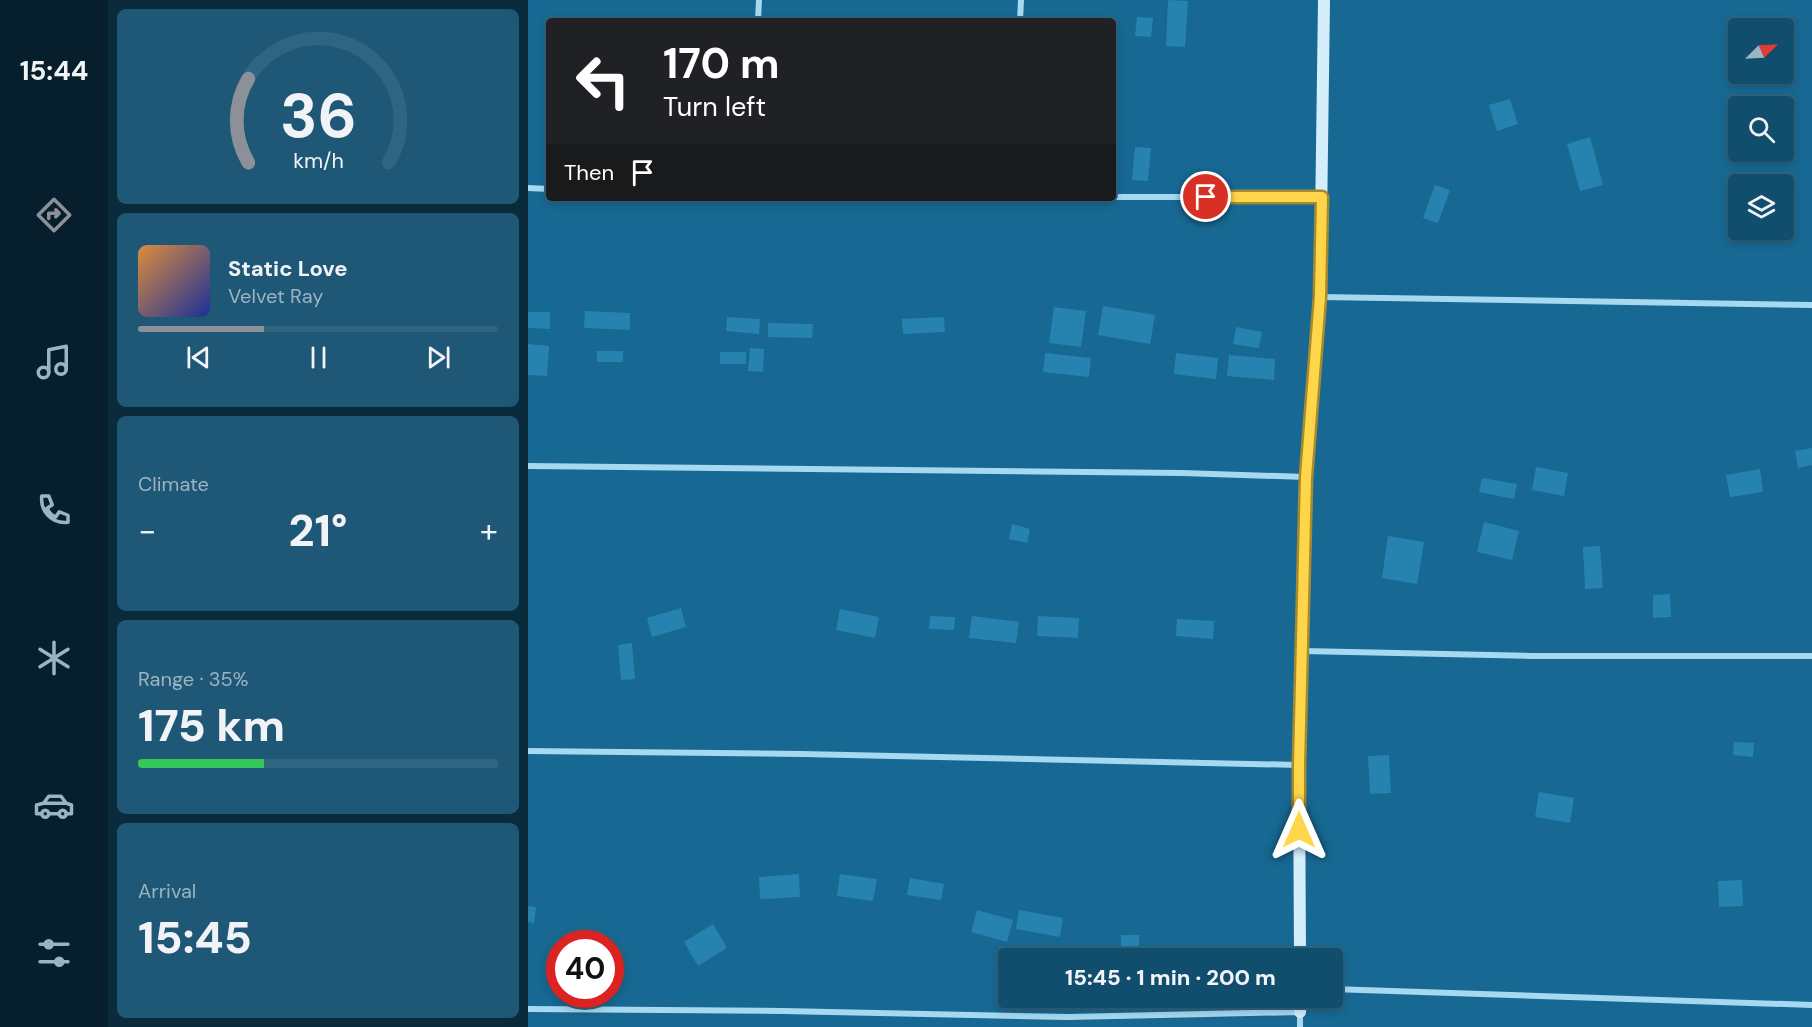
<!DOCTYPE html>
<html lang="en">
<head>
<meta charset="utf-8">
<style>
  :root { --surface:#114e6e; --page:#1e5876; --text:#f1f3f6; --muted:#9cb4c2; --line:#306581; --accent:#8c9099 }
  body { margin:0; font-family:"DM Sans",sans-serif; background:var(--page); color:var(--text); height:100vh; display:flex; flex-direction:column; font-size:22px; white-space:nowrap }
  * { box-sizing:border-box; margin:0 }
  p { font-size:20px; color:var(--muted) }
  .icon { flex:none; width:33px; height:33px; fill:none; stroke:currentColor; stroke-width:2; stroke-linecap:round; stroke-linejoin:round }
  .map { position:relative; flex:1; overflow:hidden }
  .side { display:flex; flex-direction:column; gap:9px; padding:9px; background:#092b3c; width:420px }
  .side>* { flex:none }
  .top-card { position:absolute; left:18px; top:18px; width:570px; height:183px; border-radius:6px; box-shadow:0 3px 9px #0003,0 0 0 2px var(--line); background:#202124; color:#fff; overflow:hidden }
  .needle { width:39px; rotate:66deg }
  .buttons { position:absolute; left:1200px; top:18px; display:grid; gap:12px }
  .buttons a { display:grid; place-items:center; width:66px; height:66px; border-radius:6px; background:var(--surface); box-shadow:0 3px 9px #0003,0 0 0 2px var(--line); font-size:30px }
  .speed { position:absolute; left:18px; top:930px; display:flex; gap:12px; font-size:30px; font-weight:700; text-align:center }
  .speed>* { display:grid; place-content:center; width:78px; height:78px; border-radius:50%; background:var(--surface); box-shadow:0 3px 9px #0003,0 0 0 2px var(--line); line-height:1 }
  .speed .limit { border:9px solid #d22; background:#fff; color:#111 }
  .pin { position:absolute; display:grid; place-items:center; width:51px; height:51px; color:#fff; margin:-26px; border:3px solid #fff; border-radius:50%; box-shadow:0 2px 6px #0007 }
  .me { position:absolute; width:66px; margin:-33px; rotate:0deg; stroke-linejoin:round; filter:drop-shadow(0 0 4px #0008) }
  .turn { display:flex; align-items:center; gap:21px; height:126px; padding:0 18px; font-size:27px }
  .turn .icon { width:78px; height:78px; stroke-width:2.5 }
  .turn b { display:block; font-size:42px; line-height:51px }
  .then { display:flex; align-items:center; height:57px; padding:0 18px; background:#0003; gap:12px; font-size:22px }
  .big { font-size:45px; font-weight:800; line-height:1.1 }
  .side .widget { flex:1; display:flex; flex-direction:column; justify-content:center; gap:9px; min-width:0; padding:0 21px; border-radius:9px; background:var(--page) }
  .side .dial { align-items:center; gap:0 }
  .dial svg { height:156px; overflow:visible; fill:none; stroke:var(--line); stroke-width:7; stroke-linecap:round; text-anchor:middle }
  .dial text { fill:var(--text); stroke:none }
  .song { display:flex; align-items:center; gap:18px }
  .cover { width:72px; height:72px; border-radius:9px; background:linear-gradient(135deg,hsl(30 70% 55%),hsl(230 70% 35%)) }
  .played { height:6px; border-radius:3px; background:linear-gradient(90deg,var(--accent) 35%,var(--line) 35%) }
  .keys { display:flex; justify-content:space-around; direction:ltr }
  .heat { display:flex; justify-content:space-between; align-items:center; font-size:33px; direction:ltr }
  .charge { height:9px; border-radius:4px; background:linear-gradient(90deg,#34c759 35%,var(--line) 0) }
  .trip { position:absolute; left:470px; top:948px; width:345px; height:60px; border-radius:6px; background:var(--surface); box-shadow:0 3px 9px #0003,0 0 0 2px var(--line); font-weight:800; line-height:60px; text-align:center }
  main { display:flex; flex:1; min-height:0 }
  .tabs { display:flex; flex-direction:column; width:108px; justify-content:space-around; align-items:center; background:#071f2c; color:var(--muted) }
  .tabs .icon { width:42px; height:42px }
  .tabs .current { color:var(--accent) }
  .tabs b { font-size:27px; color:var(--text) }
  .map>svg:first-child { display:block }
  .building { fill:#2683b0 }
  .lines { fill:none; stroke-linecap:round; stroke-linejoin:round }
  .street { stroke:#a6d8f0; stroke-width:6 }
  .secondary { stroke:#d4eefb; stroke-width:12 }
  .route-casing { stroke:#a68a30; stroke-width:15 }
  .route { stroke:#ffd54a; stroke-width:10 }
</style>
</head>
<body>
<main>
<nav class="tabs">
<b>15:44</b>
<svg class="icon current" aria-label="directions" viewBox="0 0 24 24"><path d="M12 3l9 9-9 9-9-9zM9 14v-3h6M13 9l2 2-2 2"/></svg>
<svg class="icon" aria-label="music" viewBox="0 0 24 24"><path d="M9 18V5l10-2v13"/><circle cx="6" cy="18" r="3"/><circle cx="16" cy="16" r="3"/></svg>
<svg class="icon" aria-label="phone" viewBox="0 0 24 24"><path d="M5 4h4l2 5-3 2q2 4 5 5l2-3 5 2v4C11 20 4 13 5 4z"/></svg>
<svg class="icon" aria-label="climate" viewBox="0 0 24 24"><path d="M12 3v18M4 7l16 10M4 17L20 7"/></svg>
<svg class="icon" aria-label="car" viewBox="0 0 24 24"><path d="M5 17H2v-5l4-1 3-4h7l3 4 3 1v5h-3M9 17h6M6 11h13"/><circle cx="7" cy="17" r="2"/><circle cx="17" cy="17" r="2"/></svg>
<svg class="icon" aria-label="filters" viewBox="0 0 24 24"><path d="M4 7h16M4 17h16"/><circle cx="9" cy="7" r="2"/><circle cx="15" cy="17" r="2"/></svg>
</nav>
<section class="side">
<div class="widget dial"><svg viewBox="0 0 100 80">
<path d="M14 69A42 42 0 1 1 86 69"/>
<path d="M14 69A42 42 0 0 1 14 26" stroke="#8c9099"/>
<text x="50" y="56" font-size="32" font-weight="700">36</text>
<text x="50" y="72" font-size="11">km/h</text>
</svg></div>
<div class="widget">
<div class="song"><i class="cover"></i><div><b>Static Love</b><p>Velvet Ray</p></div></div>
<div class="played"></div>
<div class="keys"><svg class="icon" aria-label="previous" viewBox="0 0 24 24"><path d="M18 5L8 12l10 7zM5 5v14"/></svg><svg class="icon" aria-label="pause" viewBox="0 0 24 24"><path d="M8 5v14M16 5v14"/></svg><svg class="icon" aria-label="next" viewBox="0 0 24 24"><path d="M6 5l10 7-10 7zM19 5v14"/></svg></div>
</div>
<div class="widget"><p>Climate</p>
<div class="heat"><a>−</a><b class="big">21°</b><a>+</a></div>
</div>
<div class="widget"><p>Range · 35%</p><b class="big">175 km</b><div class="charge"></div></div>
<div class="widget"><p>Arrival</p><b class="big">15:45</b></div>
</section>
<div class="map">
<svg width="1284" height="1027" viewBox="0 0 1284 1027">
  <rect width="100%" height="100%" fill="#176892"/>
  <!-- building -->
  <g class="building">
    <path d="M640,0L660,1L657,47L638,46Z"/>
    <path d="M609,17L625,18L623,37L607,36Z"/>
    <path d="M982,99L990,124L969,131L961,105Z"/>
    <path d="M1062,137L1075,185L1052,191L1039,144Z"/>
    <path d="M607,147L623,148L620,181L604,180Z"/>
    <path d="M907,185L922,190L910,223L895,218Z"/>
    <path d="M575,306L627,315L622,344L570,335Z"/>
    <path d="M526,307L558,311L553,347L521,343Z"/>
    <path d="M57,311L102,313V330L56,328Z"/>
    <path d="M0,312H22V329L0,328Z"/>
    <path d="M199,317L232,319L231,334L198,331Z"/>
    <path d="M416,317L417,332L375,334L374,319Z"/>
    <path d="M240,323L285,324L284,338L240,337Z"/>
    <path d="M708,327L734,332L731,348L705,344Z"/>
    <path d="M0,344L21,346L19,376L0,375Z"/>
    <path d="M222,348L236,349L235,372L220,371Z"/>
    <rect x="69" y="351" width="26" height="11"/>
    <rect x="192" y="352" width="26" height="12"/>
    <path d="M517,353L563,358L561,377L515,372Z"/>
    <path d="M648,353L690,358L688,379L646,374Z"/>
    <path d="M701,355L747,359L746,380L699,376Z"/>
    <path d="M1284,448V465L1270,468L1267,451Z"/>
    <path d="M1008,467L1040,473L1036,496L1004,490Z"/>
    <path d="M1232,469L1235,492L1202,497L1198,475Z"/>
    <path d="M954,478L989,484L986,499L951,492Z"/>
    <path d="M956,522L991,531L984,560L949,552Z"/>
    <path d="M484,524L502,529L499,543L481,539Z"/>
    <path d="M860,536L896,542L889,584L854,578Z"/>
    <path d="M1072,546L1075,588L1057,589L1055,547Z"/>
    <path d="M1142,594L1143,617L1125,618V595Z"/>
    <path d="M153,608L158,627L124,637L119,618Z"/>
    <path d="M312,609L351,617L347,638L308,630Z"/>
    <path d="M402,616L427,617L426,630L401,629Z"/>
    <path d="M444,616L491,622L488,643L441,638Z"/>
    <path d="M510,616L551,618L550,638L509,636Z"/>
    <path d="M649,619L686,621L685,639L648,636Z"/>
    <path d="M104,643L107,679L93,680L90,645Z"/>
    <path d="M1206,742L1226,743L1225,757L1205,755Z"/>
    <path d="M861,755L863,793L842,794L840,756Z"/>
    <path d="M1011,792L1046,798L1042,823L1007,817Z"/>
    <path d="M271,874L272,897L232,899L231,877Z"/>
    <path d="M312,874L349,879L345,901L309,896Z"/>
    <path d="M382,878L416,884L413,900L379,895Z"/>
    <path d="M1214,880L1215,906L1191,907L1190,881Z"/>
    <path d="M0,906L8,907L6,923L0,922Z"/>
    <path d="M449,910L485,920L479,942L443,932Z"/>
    <path d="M491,910L535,918L532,937L488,929Z"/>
    <path d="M185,924L199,948L170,966L156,942Z"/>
    <rect x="593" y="935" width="18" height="23"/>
  </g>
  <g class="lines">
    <!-- street -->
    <g class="street">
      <path d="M230,21L231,0"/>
      <path d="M492,21L493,0"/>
      <path d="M0,188L21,189"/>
      <path d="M585,197H793"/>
      <path d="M216,198H243"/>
      <path d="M792,297L1284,305"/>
      <path d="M0,466L654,473L778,477"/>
      <path d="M775,651L1004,656H1284"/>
      <path d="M0,751L274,754L771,765"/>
      <path d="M804,989L1284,1005"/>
      <path d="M0,1009L255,1011L540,1017L772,1012V1027"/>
    </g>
    <!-- secondary -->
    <g class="secondary">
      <path d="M772,958L771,765L778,477L792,297L796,0"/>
      <path d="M772,1012L773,998"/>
    </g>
  </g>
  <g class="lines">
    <!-- route casing -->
    <g class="route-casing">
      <path id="route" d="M678,197H794L792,297L778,477L771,765V830"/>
    </g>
    <!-- route -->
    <use href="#route" class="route"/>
  </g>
</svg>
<div class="buttons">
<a><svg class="needle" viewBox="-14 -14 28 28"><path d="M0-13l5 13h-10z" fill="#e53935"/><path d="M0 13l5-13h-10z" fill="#9cb4c2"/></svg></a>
<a><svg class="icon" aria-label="search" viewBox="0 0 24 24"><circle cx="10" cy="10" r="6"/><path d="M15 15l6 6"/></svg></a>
<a><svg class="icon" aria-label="layers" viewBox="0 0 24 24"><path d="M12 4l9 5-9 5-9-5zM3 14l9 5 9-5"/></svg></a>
</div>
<div class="speed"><div class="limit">40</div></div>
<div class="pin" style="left:678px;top:197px;background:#d93025"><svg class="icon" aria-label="arrive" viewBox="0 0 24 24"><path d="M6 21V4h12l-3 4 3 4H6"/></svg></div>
<svg class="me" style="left:771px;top:830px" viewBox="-20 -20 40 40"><path d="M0-17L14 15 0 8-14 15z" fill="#ffd54a" stroke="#fff" stroke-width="4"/></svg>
<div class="trip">15:45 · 1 min · 200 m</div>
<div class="top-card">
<div class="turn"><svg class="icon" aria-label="left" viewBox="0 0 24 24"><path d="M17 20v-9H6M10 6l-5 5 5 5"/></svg><div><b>170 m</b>Turn left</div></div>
<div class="then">Then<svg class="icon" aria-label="arrive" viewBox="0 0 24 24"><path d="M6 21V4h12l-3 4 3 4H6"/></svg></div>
</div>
</div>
</main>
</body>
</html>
